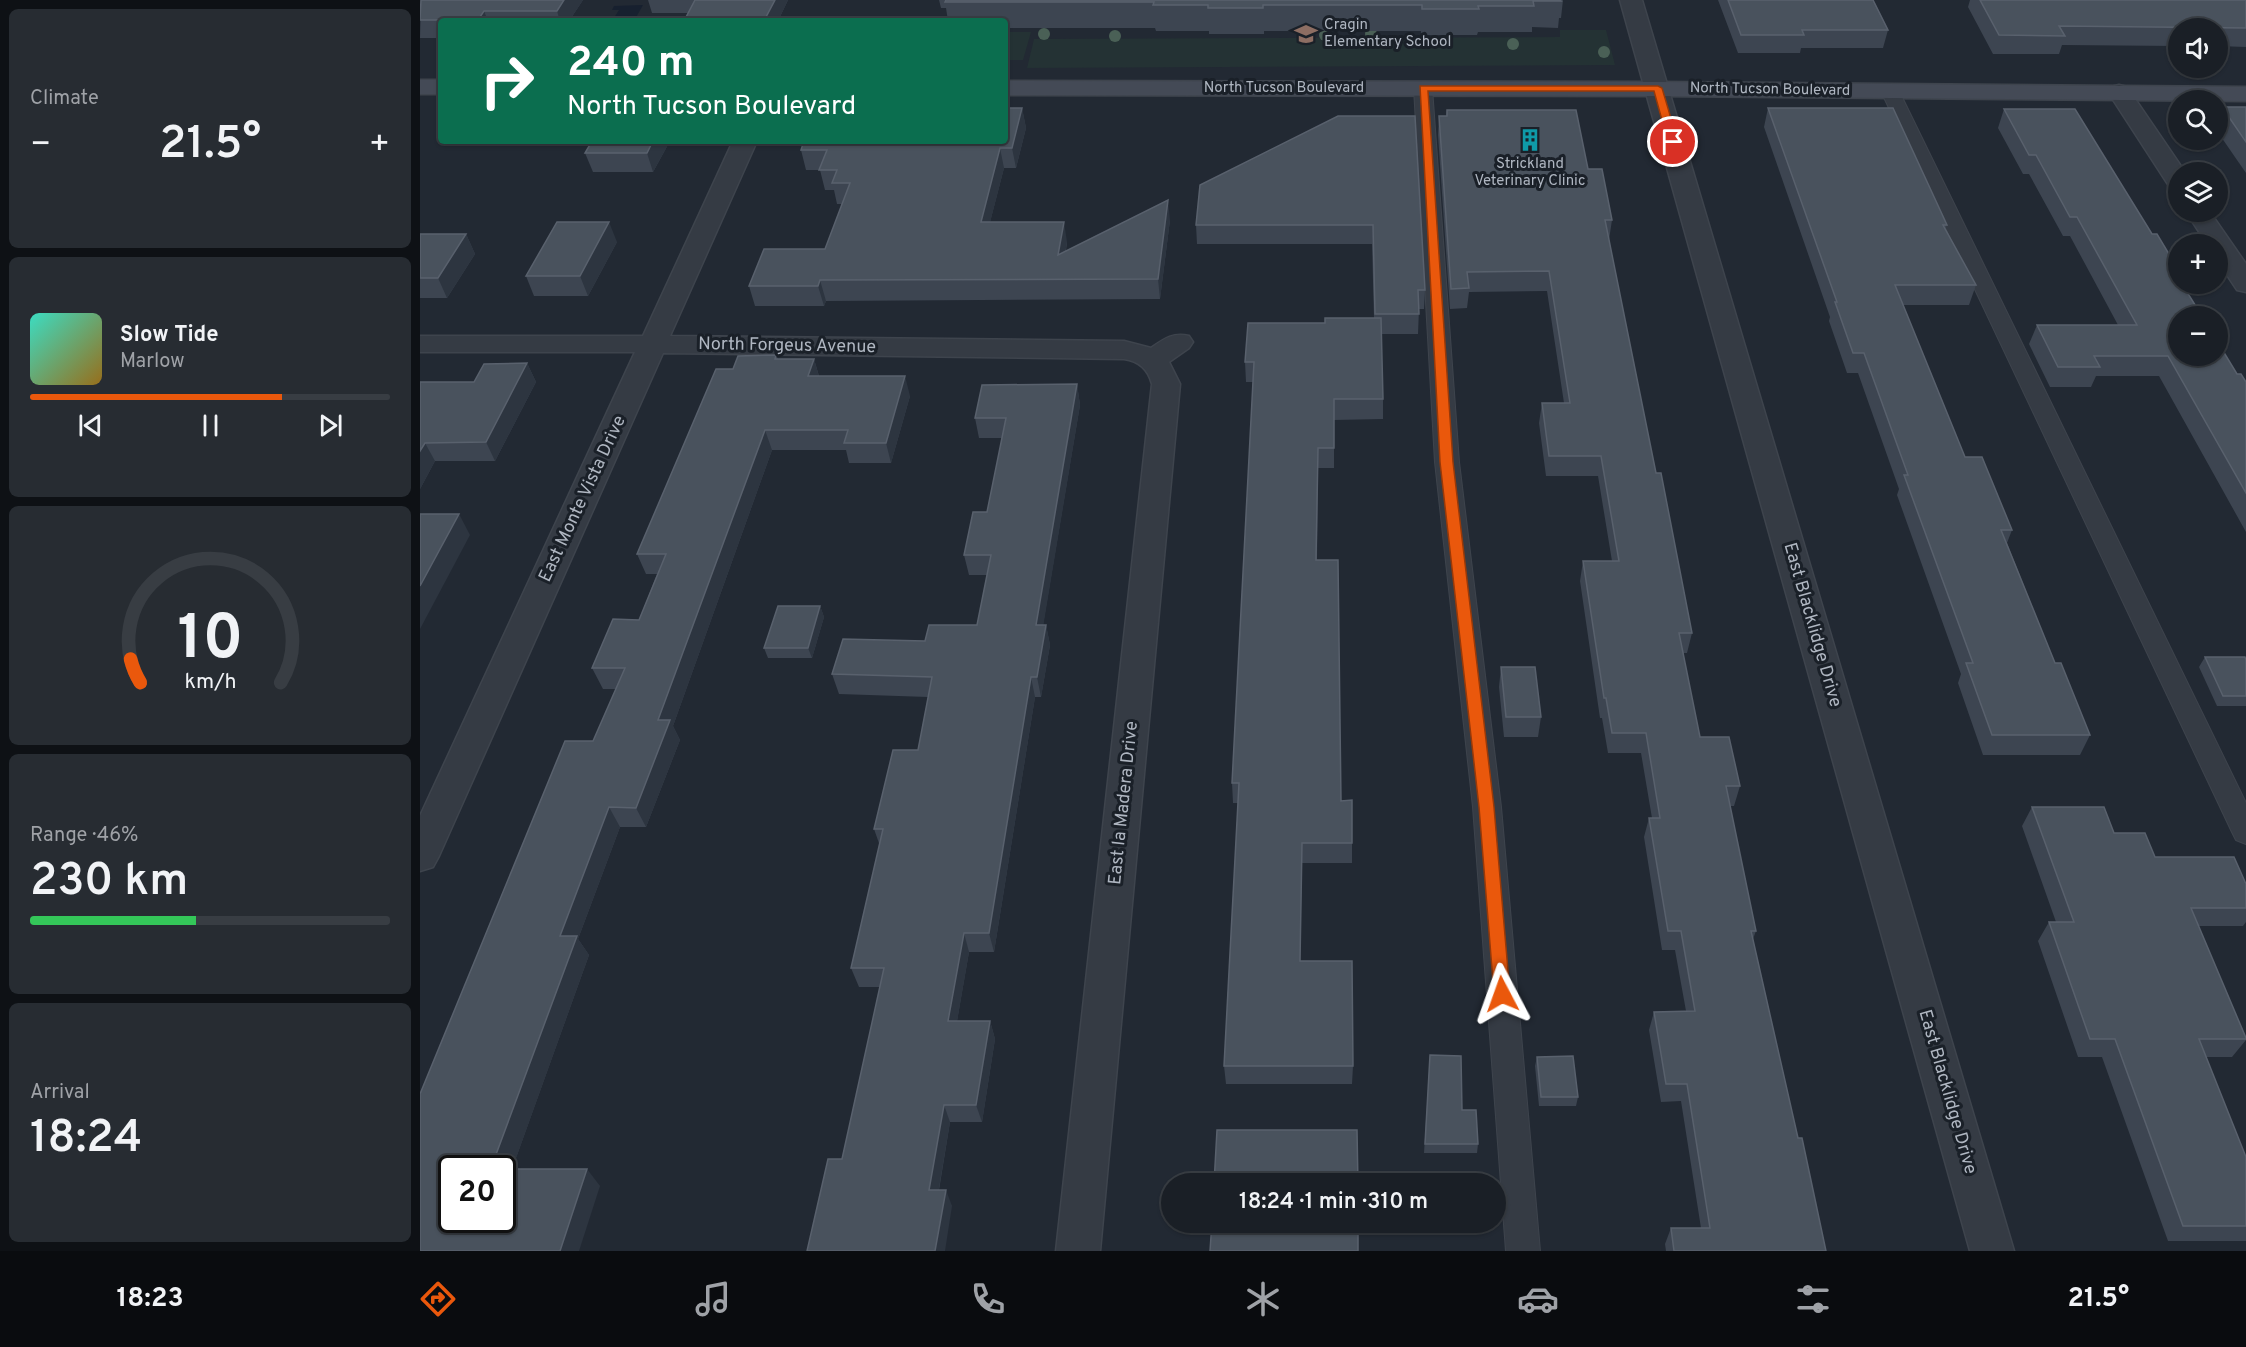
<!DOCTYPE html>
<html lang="en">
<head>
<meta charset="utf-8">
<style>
  :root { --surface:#1a1f26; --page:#272c32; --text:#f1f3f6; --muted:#9fa2a7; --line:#383d43; --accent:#ea580c }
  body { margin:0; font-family:Overpass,sans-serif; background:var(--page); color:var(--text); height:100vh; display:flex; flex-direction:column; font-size:22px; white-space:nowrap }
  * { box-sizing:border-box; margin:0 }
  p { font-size:20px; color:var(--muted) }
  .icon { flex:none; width:33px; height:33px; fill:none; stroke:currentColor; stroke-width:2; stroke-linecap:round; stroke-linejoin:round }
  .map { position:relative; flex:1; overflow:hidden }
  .details { display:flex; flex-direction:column; gap:9px; padding:9px; background:#0e1115; width:420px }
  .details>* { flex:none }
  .banner { position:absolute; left:18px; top:18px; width:570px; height:126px; border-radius:6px; box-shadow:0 2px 4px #0004,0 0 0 2px var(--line); background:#0b6e4f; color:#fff; overflow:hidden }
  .buttons { position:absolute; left:1748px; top:18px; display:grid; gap:12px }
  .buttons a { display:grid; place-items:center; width:60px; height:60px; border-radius:50%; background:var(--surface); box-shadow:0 2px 4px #0004,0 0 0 2px var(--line); font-size:30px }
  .speed { position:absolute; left:18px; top:1155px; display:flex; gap:12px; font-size:30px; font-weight:700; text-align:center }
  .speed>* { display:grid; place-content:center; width:78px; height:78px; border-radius:50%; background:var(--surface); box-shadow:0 2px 4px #0004,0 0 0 2px var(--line); line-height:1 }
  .speed .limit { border:3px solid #111; border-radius:9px; background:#fff; color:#111 }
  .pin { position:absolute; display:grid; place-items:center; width:51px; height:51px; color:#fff; margin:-26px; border:3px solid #fff; border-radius:50%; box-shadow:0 2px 6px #0007 }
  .me { position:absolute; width:66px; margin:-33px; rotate:356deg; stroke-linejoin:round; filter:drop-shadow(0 0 4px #0008) }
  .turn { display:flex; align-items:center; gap:21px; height:126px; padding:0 30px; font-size:27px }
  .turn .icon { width:78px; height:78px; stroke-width:2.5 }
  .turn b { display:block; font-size:42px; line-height:51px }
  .big { font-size:45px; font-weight:600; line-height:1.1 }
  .details .tile { flex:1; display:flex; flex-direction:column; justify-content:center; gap:9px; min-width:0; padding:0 21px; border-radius:9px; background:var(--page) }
  .details .dial { align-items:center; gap:0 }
  .dial svg { height:156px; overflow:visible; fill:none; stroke:var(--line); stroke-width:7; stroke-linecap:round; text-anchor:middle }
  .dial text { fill:var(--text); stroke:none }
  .song { display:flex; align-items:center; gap:18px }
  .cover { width:72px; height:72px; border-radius:9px; background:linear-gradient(135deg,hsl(170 70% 55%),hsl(40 70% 35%)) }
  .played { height:6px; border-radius:3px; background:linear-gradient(90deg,var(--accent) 70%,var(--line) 70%) }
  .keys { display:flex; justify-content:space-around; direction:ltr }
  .heat { display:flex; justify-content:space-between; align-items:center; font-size:33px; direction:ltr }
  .charge { height:9px; border-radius:4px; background:linear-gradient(90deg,#34c759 46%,var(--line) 0) }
  .trip { position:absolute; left:741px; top:1173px; width:345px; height:60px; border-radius:30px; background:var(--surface); box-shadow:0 2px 4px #0004,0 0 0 2px var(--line); font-weight:600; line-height:60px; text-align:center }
  .tabs { display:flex; height:96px; justify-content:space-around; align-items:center; background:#0a0c0f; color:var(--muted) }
  .tabs .icon { width:42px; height:42px }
  .tabs .selected { color:var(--accent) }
  .tabs b { font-size:27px; color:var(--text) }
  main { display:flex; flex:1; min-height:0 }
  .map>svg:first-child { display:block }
  .green { fill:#243234 }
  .water { fill:#17202f }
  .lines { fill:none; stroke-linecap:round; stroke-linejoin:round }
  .service-casing { stroke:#3e444d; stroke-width:2 }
  .minor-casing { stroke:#3e444d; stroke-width:3 }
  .secondary-casing { stroke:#3e444d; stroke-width:3 }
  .service { fill:#353b44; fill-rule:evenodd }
  .minor { fill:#353b44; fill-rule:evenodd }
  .secondary { fill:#444a56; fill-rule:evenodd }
  .tree { fill:#4a6056 }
  .wall { fill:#3d4551 }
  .shaded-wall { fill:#2d3540 }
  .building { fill:#49525d; stroke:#59616d; stroke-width:1.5 }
  .route { fill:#ea580c; stroke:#983908; stroke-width:1.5 }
  .labels { text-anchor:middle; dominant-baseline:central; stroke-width:6; stroke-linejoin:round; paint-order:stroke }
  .far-poi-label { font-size:15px; fill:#afb6c1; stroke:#1a2028; text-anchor:start }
  .far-street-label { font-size:15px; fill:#afb6c1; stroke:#1a2028 }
  .street-label { font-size:18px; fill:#afb6c1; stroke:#1a2028 }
</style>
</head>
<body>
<main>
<section class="details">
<div class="tile"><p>Climate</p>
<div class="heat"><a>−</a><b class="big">21.5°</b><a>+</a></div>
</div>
<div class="tile">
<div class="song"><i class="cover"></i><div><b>Slow Tide</b><p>Marlow</p></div></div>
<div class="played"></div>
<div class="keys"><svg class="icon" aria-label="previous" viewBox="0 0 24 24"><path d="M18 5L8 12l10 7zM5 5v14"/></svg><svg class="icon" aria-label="pause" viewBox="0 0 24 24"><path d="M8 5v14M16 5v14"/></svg><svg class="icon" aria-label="next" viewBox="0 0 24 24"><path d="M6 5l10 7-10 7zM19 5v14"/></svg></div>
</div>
<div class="tile dial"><svg viewBox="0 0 100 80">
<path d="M14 69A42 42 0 1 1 86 69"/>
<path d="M14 69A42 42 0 0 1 9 57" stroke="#ea580c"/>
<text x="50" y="56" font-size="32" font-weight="700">10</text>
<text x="50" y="72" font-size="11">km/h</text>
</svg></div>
<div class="tile"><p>Range · 46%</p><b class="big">230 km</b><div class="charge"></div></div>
<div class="tile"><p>Arrival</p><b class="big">18:24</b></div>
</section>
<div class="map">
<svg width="1826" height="1251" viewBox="0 0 1826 1251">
  <rect width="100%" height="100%" fill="#222933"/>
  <!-- green -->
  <g class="green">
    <path d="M1140,30H1186L1195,65L607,68L614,39L1140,37Z"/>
    <path d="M585,32H611L603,60H585Z"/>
  </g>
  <!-- water -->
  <path class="water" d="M223,5L214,21H192L199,10H192L194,6Z"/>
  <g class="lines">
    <!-- service casing -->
    <g class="service-casing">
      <g id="service">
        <path d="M1003,83L1009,84L1012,88L1039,462L1081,807L1120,1251H1086L1053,807L1015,462L994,88L997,84Z"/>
        <path d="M1470,86L1476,87L1479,91L1826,803V844L1816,840L1812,832L1461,91L1464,87Z"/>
      </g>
    </g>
    <!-- minor casing -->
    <g class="minor-casing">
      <g id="minor">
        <path d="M1200,0H1222L1594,1251H1550Z"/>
        <path d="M1699,85L1707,87L1765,172H1758V188L1749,186L1688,92L1691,87Z"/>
        <path d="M313,141H337L250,336L704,341L731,348C744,339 753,332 769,336L773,342L769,348L749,362L760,384L680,1251H636L732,384C728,369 719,361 704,359L243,353L19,856L13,867L0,871V816L215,352H0V336H223Z"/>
        <path d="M1766,212H1790L1826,264V292L1817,290L1797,260V244H1787Z"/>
      </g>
    </g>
    <!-- secondary casing -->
    <g class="secondary-casing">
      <g id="secondary">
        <rect x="0" y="80" width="21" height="14"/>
        <path d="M585,81L1238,82L1826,87V101L1238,96L585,95Z"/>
      </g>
    </g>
    <!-- service -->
    <use href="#service" class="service"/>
    <!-- minor -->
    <use href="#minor" class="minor"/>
    <!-- secondary -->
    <use href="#secondary" class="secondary"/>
  </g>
  <!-- trees -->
  <g class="tree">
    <circle cx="624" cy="34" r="6"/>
    <circle cx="951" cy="34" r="6"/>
    <circle cx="905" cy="35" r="6"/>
    <circle cx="695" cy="36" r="6"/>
    <circle cx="1093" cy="44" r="6"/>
    <circle cx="1184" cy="52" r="6"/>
  </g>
  <!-- wall -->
  <g class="wall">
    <path d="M1,0H163L149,21H21V38H0Z"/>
    <path d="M228,0H368L358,21H264L268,13H232Z"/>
    <path d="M519,0H1143L1141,18H1139L1138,28L1112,27V32H1058L1057,35H1001V31H844V34H789V31H736L735,28H585V21H528L526,8H521Z"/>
    <path d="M1298,0H1453L1468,30L1463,48H1381L1380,53H1318Z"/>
    <path d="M1550,0H1826V47L1797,46V28H1758V46L1642,45L1639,54H1573L1548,7Z"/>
    <path d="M1802,107H1826V173L1797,131V118Z"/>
    <path d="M602,108L606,128L596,168H584L570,222L647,242L646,251L750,220L740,299L406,301L404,306H335L329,286L405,249L422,204H417L414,190H405L400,170H386L381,150Z"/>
    <path d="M1348,108L1527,225L1525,229L1556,285L1549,305H1483L1545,457L1592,530L1587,543L1635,663L1670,735L1660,755H1563L1538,683L1541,674L1477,495L1479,489L1438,373H1427L1409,321L1410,317L1344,127Z"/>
    <path d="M1584,109L1758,284H1766L1765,288L1817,374L1826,382V532L1739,376H1676L1671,387H1630L1609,344L1617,325H1698L1650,236H1643L1609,174H1603L1578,128Z"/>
    <path d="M1027,110L1168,169L1192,220L1189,240L1236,473L1272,633L1267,653H1263L1280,737L1320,786L1314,806H1310L1336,931L1333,939L1378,1138L1406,1251H1246L1245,1244L1251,1228H1281L1261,1101L1241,1102L1229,1030L1234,1012L1266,1011L1255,950H1242L1224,837L1229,818H1232L1221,753H1188L1182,718H1180L1160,581L1163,561H1192L1178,476H1126L1119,423L1122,403H1144L1127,291L1049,292L1047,308L1030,309L1018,135L1019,116H1026Z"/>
    <path d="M918,116L1005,290L1004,309H999L998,334H961L963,399V419L914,420V468H898L897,560L921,801L932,843V863H882L880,961L933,1066L932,1084H806L804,1066L818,803H813L812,783L833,382H826L825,362L905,323L954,318L952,244H777L776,225Z"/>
    <path d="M172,141H250L233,172H173L165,153Z"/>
    <path d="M0,234H46L55,254L27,298H0Z"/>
    <path d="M197,242L168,296H114L106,276Z"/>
    <path d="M356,355L358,359H394L399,376L490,396L471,463H429L426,450H352L253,726L260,740L226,827H200L158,939L169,955L92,1169L180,1186L0,1251L173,741L196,689H183L172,668L219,620L237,574H226L217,554L313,369Z"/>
    <path d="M107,363L116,382L75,461H15L0,489V382H54Z"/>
    <path d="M657,384L660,405L623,625H626L630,645L621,697H615L574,952H549L537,1021H570L575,1039L562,1122H530L519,1190L532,1206L422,1159L460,987H439L431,968L460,846L454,829L498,750L508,697L419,694L412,674L505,641L557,625L567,575H549L544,555L567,512L582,438H559L555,418Z"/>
    <path d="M400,606L404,617L392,658H348L344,648Z"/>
    <path d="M1785,657L1826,660V706H1797L1779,667Z"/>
    <path d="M1081,667L1121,717L1118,737H1084L1079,687Z"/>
    <path d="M1612,807L1694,833L1735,857L1826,884V922L1823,926H1778L1826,1038V1040L1812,1057H1786L1826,1157V1241H1748L1682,1057H1658L1618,941L1629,922H1636L1602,826Z"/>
    <path d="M1010,1055L1042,1110L1058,1144L1057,1153H1004Z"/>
    <path d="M1117,1057L1158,1097L1156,1106H1119L1115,1066Z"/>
  </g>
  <!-- shaded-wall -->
  <g class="shaded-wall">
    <path d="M144,0H163L149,21H140L137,11Z"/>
    <path d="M355,0H368L358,21H347L346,17Z"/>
    <path d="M64,11L68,21H59L58,20Z"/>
    <path d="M602,108L606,128L596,168L592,148Z"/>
    <path d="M233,141H250L233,172L227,153Z"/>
    <path d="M580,148L584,168L565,242L561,222Z"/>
    <path d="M748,200L750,220L740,299L738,279Z"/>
    <path d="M189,222L197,242L168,296L160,276Z"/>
    <path d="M644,222L647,242L641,275L638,255Z"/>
    <path d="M46,234L55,254L27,298L18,278Z"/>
    <path d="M400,280L406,301L404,306L398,286Z"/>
    <path d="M394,359L400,380L388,376Z"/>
    <path d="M107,363L116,382L75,461L66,442Z"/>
    <path d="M485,376L490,396L471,463L466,443Z"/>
    <path d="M657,384L660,405L620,645L616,625Z"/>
    <path d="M345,430L352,450L253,726L260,740L226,827L216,808L238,720Z"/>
    <path d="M5,443L15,461L0,489V451Z"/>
    <path d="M39,514L50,535L0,629V586Z"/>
    <path d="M400,606L404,617L392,658L388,648Z"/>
    <path d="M626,625L630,645L621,697L617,677Z"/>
    <path d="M611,677L615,697L574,952L569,933Z"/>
    <path d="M189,807L200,827L158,939L169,955L86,1186L71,1168L140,936Z"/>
    <path d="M882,843V863L880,980V961Z"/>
    <path d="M544,933L549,952L534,1039L528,1021Z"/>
    <path d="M570,1021L575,1039L562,1122L556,1105Z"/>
    <path d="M524,1105L530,1122L516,1206L509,1190Z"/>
    <path d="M167,1169L180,1186L159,1251H140Z"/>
    <path d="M526,1190L532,1206L525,1251H515Z"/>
  </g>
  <!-- building -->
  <g class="building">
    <path d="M1,0H144L137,11H64L58,20H0Z"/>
    <path d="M275,0H355L346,17L264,21Z"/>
    <path d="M526,0H1140L1141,1H1113L1114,6H1058L1059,9H1002V5H843V8H788V5H733L734,2H525Z"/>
    <path d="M1308,0H1453L1468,30H1382L1384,35H1321Z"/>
    <path d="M1560,0H1826V28L1639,26L1645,36L1579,35Z"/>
    <path d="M1802,107H1826V142Z"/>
    <path d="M585,108H602L592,148H580L561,222H644L638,255L748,200L738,279L400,280L398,286H329L344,249H405L430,183H412L417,170H399L407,150H381L384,141H585Z"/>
    <path d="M1348,108H1473L1527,225H1523L1556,285H1475L1545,457H1562L1592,530H1581L1635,663H1641L1670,735H1572L1546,663H1553L1484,475H1488L1444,353H1433L1415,302H1417Z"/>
    <path d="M1584,109H1655L1732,234H1737L1758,269V284H1762L1782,316H1758V356H1797V341L1817,374H1821L1826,382V493L1748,356H1674L1680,367H1638L1617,325H1717L1657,217H1650L1616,155H1609Z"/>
    <path d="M1027,110H1156L1168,169H1182L1192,220H1185L1236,473H1241L1272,633H1259L1280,737H1309L1320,786H1306L1336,931H1331L1378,1138H1382L1406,1251H1254L1251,1228H1290L1267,1084H1246L1234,1012L1275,1011L1261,931H1248L1229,818H1240L1226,733H1192L1186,698H1184L1163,561H1199L1181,456H1129L1122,403H1150L1129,271L1047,272L1049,288L1031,289L1019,116H1027Z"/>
    <path d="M918,116H995L1005,290H998L999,314H955L953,225H776L780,185Z"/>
    <path d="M172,141H233L227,153H165Z"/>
    <path d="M137,222H189L160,276H106Z"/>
    <path d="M0,234H46L18,278H0Z"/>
    <path d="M905,318H961L963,399H914V448H898L896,560H918L921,801L932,800V843H882L880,961H932L933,1066H804L819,783H812L834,362H825L828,323H905Z"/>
    <path d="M356,355L355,359H394L388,376H485L466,443H424L428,430H345L238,720H250L216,808L189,807L140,936H157L71,1168H32V1220H82V1169H167L140,1251H0V1094L145,741H173L205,668H172L193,619L219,620L246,554H217L296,369H313L318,356Z"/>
    <path d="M107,363L66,442L5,443L0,451V382H54L64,364Z"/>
    <path d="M657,384L616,625H626L617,677H611L569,933H544L528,1021H570L556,1105H524L509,1190H526L515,1251H387L408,1159H422L464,968H431L463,829H454L473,750H498L512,677L412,674L423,639L505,641L509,625H557L571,555H544L553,512H567L586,418H555L562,385Z"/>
    <path d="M0,514H39L0,586Z"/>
    <path d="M358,606H400L388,648H344Z"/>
    <path d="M1785,657H1825L1826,660V696H1803Z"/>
    <path d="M1081,667H1115L1121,717H1086Z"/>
    <path d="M1612,807H1684L1694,833H1725L1735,857H1814L1826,884V908H1771L1826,1038V1039H1779L1826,1157V1226H1763L1695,1039H1670L1629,922H1654Z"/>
    <path d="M1010,1055L1041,1056L1042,1110H1056L1058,1144H1005Z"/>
    <path d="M1153,1056L1158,1097H1121L1117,1057Z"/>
    <path d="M797,1130H937L938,1184H794Z"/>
    <path d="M792,1222H938V1251H790Z"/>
  </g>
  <!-- route -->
  <path class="route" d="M1000,86H1238L1242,88L1258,142L1253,145L1248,142L1234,91H1008L1033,462L1074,807L1090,994L1088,999L1082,1002L1076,999L1074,994L1059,807L1020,462Z"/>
  <!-- icons -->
  <defs>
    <g id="school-bare" transform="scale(1.8)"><path d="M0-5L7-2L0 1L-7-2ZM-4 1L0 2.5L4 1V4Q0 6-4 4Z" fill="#8d6e63" stroke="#1a2028" stroke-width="2.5" paint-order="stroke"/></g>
    <g id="building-bare" transform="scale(1.8)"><path d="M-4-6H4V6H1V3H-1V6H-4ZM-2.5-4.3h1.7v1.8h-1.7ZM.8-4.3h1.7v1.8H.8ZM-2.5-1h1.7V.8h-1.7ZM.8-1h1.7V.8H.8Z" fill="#0f9aa8" stroke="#1a2028" stroke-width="2.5" paint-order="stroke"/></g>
  </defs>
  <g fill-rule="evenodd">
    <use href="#school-bare" x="886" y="34"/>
    <use href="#building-bare" x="1110" y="140"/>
  </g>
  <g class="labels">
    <!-- far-poi labels -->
    <g class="far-poi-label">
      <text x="904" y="25">Cragin<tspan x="904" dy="17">Elementary School</tspan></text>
      <text x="1110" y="164" text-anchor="middle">Strickland<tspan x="1110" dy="17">Veterinary Clinic</tspan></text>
    </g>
    <!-- far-street labels -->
    <g class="far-street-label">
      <text x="864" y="88">North Tucson Boulevard</text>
      <text transform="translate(1350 90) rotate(1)">North Tucson Boulevard</text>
    </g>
    <!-- street labels -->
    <g class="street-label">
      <text transform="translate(367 346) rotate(1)">North Forgeus Avenue</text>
      <text transform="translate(163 499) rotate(-65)">East Monte Vista Drive</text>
      <text transform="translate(1392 625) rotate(74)">East Blacklidge Drive</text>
      <text transform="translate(704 803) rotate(-84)">East la Madera Drive</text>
      <text transform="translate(1527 1092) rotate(74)">East Blacklidge Drive</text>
    </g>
  </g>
</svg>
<div class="buttons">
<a><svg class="icon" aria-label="sound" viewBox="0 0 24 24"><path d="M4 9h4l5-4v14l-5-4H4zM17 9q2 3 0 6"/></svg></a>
<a><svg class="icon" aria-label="search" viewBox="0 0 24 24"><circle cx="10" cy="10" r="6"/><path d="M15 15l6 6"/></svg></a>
<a><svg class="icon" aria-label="layers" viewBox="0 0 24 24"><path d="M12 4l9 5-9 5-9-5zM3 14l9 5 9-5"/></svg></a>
<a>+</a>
<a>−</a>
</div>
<div class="speed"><div class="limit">20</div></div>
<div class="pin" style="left:1253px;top:142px;background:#d93025"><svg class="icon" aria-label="arrive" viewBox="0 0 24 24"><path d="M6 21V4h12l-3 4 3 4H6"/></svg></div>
<svg class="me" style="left:1082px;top:994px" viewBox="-20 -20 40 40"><path d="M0-17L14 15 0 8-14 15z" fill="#ea580c" stroke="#fff" stroke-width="4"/></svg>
<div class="trip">18:24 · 1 min · 310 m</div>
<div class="banner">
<div class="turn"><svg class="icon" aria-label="right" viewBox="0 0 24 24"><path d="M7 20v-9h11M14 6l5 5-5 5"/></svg><div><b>240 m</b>North Tucson Boulevard</div></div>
</div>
</div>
</main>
<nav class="tabs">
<b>18:23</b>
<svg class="icon selected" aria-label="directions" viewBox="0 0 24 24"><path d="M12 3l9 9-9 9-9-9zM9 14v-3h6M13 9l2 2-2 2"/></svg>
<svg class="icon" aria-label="music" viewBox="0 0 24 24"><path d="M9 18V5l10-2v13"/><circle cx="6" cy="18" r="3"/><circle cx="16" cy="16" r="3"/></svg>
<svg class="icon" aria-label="phone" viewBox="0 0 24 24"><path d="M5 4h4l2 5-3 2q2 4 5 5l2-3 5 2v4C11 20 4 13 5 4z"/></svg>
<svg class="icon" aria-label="climate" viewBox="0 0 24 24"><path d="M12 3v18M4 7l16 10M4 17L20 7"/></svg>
<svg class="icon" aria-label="car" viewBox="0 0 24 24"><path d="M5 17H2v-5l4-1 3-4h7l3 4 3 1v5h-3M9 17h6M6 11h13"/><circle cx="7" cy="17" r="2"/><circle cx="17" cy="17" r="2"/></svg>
<svg class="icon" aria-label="filters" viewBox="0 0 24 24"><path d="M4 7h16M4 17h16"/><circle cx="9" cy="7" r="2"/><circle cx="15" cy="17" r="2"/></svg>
<b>21.5°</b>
</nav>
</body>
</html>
